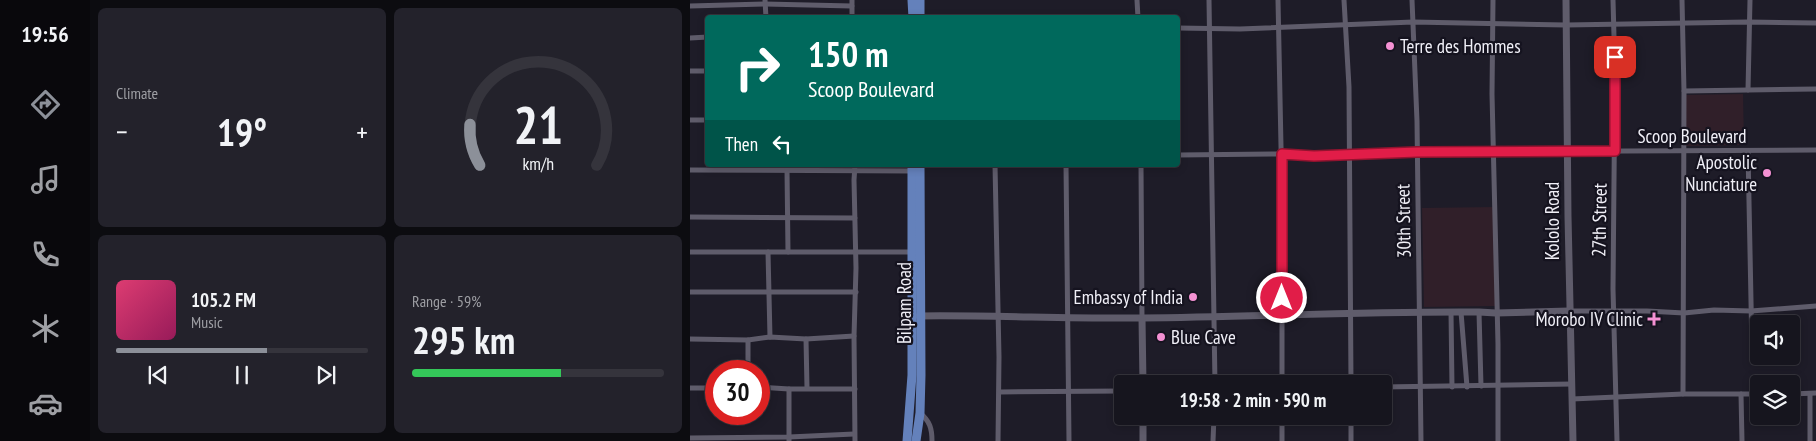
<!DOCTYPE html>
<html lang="en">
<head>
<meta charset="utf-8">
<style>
  :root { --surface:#16151e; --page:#23222b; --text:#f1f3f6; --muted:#9e9fa4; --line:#35343c; --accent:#8c9099 }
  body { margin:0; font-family:"PT Sans Narrow",sans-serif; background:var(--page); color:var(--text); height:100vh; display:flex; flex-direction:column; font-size:19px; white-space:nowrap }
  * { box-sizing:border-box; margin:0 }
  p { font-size:16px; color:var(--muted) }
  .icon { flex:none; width:28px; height:28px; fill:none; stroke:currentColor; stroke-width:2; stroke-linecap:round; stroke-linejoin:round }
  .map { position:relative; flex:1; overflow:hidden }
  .side { display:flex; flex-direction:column; gap:8px; padding:8px; background:#0c0c10; width:600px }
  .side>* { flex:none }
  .hud { position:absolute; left:15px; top:15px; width:475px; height:152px; border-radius:5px; box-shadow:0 2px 8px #0003,0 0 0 1px var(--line); background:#00695c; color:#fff; overflow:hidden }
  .tools { position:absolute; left:1060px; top:315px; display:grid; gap:10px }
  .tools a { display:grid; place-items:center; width:50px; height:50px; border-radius:5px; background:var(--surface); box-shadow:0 2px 8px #0003,0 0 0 1px var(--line); font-size:25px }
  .speed { position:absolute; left:15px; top:360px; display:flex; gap:10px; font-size:25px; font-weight:700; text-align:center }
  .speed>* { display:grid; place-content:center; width:65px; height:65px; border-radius:50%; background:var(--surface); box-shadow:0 2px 8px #0003,0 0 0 1px var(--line); line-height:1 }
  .speed .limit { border:8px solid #d22; background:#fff; color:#111 }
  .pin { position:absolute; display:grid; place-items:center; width:42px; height:42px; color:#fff; margin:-21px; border-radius:10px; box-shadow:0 2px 8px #0006 }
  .me { position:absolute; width:55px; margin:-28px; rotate:0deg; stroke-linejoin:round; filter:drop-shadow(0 0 4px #0008) }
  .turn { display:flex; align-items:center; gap:18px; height:105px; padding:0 20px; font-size:22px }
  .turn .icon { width:65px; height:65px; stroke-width:2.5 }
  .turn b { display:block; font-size:35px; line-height:42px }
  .then { display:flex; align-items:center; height:48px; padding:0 20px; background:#0003; gap:10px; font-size:19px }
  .big { font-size:38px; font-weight:700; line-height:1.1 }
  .side .tile { flex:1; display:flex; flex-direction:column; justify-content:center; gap:8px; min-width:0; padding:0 18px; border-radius:8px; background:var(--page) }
  .side .dial { align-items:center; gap:0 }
  .dial svg { height:130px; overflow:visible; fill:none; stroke:var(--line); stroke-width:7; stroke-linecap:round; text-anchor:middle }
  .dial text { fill:var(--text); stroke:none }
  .song { display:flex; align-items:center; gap:15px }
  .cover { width:60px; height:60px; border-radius:8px; background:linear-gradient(135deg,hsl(340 70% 55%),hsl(330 70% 35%)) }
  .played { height:5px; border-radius:2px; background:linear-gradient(90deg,var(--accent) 60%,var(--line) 60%) }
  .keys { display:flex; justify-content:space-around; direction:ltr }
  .heat { display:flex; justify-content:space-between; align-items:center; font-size:28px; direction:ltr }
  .charge { height:8px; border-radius:4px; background:linear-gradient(90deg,#34c759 59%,var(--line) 0) }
  .side .tiles { flex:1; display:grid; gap:8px; grid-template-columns:repeat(2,1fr) }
  .trip { position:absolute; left:424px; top:375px; width:278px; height:50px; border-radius:5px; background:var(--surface); box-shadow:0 2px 8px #0003,0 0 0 1px var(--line); font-weight:700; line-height:50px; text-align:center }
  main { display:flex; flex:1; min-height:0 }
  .tab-bar { display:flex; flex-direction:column; width:90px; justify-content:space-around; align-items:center; background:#09080c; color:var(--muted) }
  .tab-bar .icon { width:35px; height:35px }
  .tab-bar .selected { color:var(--accent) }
  .tab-bar b { font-size:22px; color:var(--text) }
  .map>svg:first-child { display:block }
  .education { fill:#301f29 }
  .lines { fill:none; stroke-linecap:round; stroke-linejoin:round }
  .minor { stroke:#5f5c6b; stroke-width:5 }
  .tertiary { stroke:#5f5c6b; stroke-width:7 }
  .primary { stroke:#6481bb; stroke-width:9 }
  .route-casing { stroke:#92132f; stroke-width:12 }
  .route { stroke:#e11d48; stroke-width:9 }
  .poi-dot { fill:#f491d3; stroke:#15131f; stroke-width:2 }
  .labels { text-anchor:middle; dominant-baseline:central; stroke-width:4.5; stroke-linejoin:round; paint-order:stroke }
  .poi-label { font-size:19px; fill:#f0eff7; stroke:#15131f; text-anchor:end }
  .street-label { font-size:19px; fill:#f0eff7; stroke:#15131f }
</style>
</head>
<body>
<main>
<nav class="tab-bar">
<b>19:56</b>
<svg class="icon selected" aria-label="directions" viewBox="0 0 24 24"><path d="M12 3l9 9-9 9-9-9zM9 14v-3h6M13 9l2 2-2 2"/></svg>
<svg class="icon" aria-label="music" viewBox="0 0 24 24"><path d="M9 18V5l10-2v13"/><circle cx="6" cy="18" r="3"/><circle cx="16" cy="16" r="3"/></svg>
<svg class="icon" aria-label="phone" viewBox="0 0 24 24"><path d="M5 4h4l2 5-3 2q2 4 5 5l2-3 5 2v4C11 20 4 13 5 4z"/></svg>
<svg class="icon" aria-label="climate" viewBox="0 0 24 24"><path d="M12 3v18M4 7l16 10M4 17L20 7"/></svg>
<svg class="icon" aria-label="car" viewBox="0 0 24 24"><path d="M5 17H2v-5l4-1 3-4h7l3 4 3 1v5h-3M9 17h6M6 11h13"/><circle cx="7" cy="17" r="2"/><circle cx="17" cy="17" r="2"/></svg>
</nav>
<section class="side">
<div class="tiles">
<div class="tile"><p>Climate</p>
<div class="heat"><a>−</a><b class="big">19°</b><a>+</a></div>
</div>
<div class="tile dial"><svg viewBox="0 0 100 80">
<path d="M14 69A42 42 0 1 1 86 69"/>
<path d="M14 69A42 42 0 0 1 8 44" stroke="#8c9099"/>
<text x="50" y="56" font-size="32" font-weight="700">21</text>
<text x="50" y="72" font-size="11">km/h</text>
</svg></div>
<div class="tile">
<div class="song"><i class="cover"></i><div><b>105.2 FM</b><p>Music</p></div></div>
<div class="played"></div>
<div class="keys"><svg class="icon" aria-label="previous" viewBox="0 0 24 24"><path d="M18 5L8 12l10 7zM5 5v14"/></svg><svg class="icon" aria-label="pause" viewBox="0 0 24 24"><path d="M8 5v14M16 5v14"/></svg><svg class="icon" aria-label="next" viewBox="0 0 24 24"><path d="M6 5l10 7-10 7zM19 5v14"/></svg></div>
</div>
<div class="tile"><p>Range · 59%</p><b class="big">295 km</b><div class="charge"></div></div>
</div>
</section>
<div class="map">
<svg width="1126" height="441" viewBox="0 0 1126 441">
  <rect width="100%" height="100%" fill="#1e1c28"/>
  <!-- education -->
  <g class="education">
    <path d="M1053,94L1054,145L996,146L995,95Z"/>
    <path d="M59,165H116L117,169L60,168Z"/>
    <path d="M805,207V306L734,307L732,208Z"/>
  </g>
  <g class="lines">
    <!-- minor -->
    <g class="minor">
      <path d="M75,0L76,18"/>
      <path d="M447,0L448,18"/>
      <path d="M519,0L525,384"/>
      <path d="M588,0L592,195V384"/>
      <path d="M654,0L659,87L661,384"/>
      <path d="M722,0L727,121L731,441"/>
      <path d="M803,0L802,94L808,344V441"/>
      <path d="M923,0L925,73L923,289L927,441"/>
      <path d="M992,0L994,91L993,394"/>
      <path d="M0,6L75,4L162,6"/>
      <path d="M162,18V0"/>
      <path d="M488,28L550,29L723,22L876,25L1058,22L1126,23"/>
      <path d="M0,38L18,37"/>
      <path d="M0,71H18"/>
      <path d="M1058,90L1060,0"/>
      <path d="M994,91L1126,89"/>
      <path d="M0,120H18"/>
      <path d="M1058,151L1062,351"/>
      <path d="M488,155L592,154L624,156L692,155L727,152L1126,150"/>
      <path d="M305,165L309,357L308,441"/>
      <path d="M376,165L379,441"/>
      <path d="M451,165L452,318"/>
      <path d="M0,170L222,171"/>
      <path d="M97,170L98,252"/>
      <path d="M0,217L165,218"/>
      <path d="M0,252H224"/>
      <path d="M78,252L80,337"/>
      <path d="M0,292H166"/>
      <path d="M879,311H957L994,313L1024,310L1061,311L1126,306"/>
      <path d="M761,312L762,387"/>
      <path d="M771,312L777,387"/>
      <path d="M789,312L791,386"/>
      <path d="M0,339L58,340L80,337L116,339L164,336"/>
      <path d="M116,339L117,388"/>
      <path d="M58,340V371"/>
      <path d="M69,387L99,389H165"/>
      <path d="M692,387L882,384"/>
      <path d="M0,388H26"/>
      <path d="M99,389V441"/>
      <path d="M310,392L432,391"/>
      <path d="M1051,394L1052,441"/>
      <path d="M1101,394L1126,393"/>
      <path d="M1120,394V441"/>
      <path d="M882,399L993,394H1069"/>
      <path d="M230,413C240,421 242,429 242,441"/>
      <path d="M592,416V441"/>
      <path d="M0,438L99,437L164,434"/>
      <path d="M165,441L164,336L166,268L164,180L165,165"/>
      <path d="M523,441L524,416"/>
      <path d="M661,441V416"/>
    </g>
    <!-- tertiary -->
    <g class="tertiary">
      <path d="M876,0L878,216L883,441"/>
      <path d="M229,316C304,315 378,319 452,318C564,317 676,311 789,312L806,313L879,311"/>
      <path d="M452,318L453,384"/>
      <path d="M453,416V441"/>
    </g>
    <!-- primary -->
    <g class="primary">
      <path d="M222,0L223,18"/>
      <path d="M230,0V18"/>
      <path d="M217,441L222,375V165"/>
      <path d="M226,441L230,413L231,375L230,165"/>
    </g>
  </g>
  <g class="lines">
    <!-- route casing -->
    <g class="route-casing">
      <path id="route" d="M592,298V154L624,156L727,152L925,151V57"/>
    </g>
    <!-- route -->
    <use href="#route" class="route"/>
  </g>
  <!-- markers -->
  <g class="poi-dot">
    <circle cx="700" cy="46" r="5"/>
    <circle cx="1077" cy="173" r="5"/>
    <circle cx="503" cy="297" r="5"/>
    <path d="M961.5 311.5h5v5h5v5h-5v5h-5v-5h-5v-5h5z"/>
    <circle cx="471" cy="337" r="5"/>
  </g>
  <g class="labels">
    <!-- poi labels -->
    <g class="poi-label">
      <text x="710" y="46" text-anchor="start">Terre des Hommes</text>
      <text x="1067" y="162">Apostolic<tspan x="1067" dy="22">Nunciature</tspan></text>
      <text x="493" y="297">Embassy of India</text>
      <text x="953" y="319">Morobo IV Clinic</text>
      <text x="481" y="337" text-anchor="start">Blue Cave</text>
    </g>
    <!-- street labels -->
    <g class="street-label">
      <text x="1002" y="136">Scoop Boulevard</text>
      <text transform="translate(909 220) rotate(-89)">27th Street</text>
      <text transform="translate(713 221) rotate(-91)">30th Street</text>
      <text transform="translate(862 221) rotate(-90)">Kololo Road</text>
      <text transform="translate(214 303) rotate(-90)">Bilpam Road</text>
    </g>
  </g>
</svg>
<div class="tools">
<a><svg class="icon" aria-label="sound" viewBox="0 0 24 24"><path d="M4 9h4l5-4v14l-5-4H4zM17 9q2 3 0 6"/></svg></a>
<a><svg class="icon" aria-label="layers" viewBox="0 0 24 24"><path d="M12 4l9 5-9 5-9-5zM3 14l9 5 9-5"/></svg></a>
</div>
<div class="speed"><div class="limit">30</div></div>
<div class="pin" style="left:925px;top:57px;background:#d93025"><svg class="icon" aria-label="arrive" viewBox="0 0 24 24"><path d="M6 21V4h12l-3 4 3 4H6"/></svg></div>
<svg class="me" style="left:592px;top:298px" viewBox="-20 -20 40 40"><circle r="17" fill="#e11d48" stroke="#fff" stroke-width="3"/><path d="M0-11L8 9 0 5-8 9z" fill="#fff"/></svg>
<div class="trip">19:58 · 2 min · 590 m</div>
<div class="hud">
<div class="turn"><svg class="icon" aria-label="right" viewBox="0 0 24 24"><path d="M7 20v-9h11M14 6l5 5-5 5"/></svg><div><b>150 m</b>Scoop Boulevard</div></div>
<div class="then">Then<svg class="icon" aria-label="left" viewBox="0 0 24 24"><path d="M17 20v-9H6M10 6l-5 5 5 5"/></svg></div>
</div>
</div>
</main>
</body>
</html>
